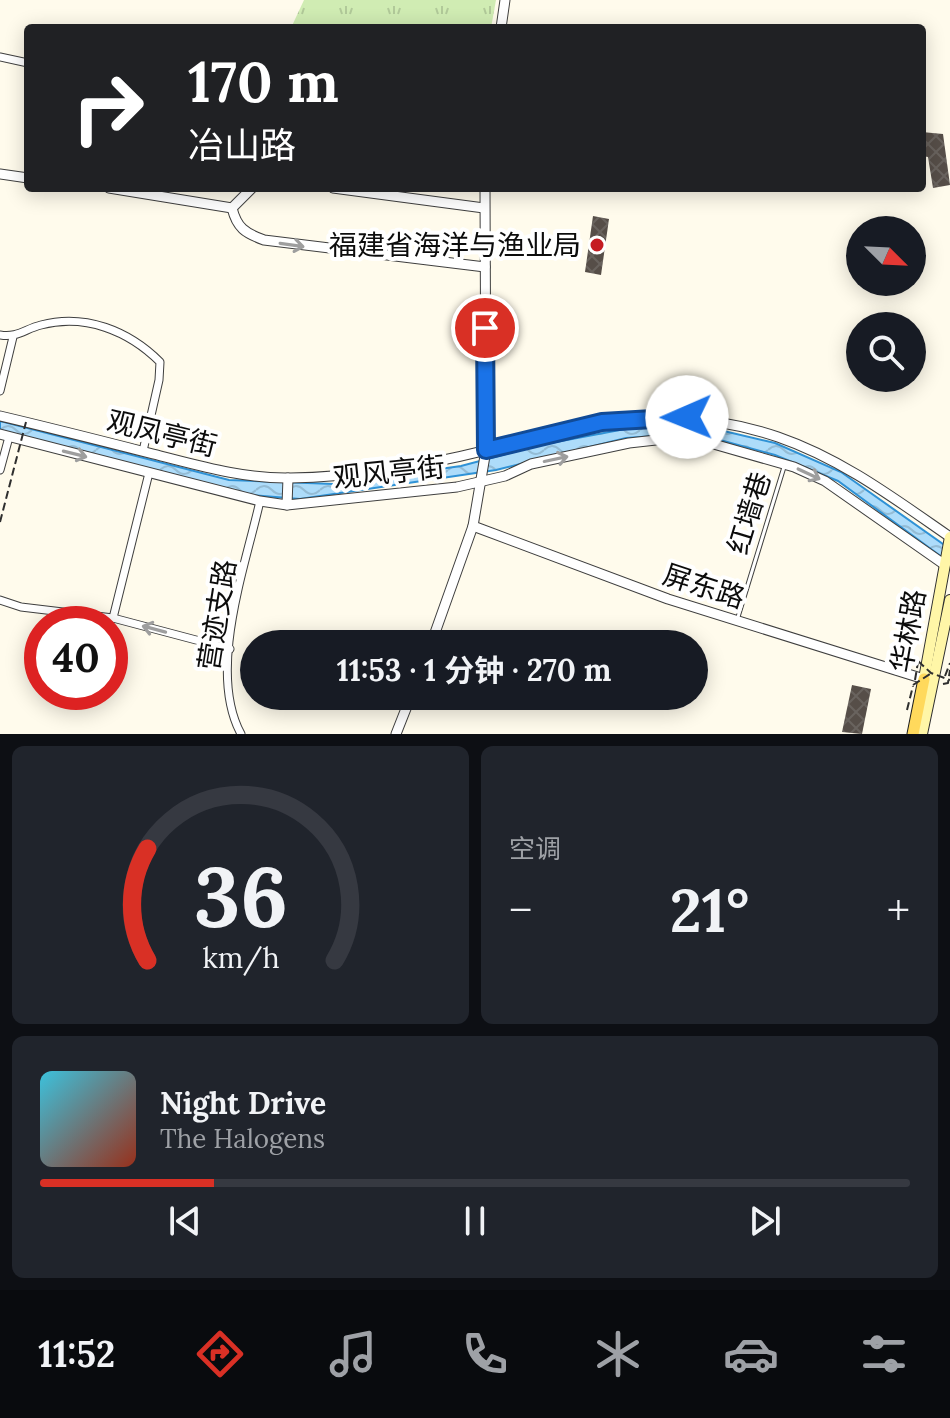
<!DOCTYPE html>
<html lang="zh">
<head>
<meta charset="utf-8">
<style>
  :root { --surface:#171b24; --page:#20242c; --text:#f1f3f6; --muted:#9ea1a6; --line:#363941; --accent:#d93025 }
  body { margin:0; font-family:Lora,"Noto Sans SC",serif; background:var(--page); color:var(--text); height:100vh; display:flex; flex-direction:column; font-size:30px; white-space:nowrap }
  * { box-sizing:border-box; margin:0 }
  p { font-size:26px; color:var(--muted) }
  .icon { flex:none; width:44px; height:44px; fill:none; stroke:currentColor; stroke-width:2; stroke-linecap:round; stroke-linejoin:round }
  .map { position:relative; height:734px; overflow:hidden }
  .panel { display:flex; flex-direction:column; gap:12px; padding:12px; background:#0d0f14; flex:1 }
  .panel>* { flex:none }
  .hud { position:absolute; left:24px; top:24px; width:902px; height:168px; border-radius:8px; box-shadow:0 4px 20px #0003; background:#202124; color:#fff; overflow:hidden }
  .needle { width:52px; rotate:114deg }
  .tools { position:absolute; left:846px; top:216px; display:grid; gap:16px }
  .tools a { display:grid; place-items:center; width:80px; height:80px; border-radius:50%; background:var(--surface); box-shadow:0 4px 20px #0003; font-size:40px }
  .speed { position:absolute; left:24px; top:606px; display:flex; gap:16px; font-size:40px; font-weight:700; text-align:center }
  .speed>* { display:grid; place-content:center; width:104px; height:104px; border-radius:50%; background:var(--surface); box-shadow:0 4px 20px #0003; line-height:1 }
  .speed .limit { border:12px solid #d22; background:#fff; color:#111 }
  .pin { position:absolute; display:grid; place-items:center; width:68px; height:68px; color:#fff; margin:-34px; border:4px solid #fff; border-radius:50%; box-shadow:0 2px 8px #0007 }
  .me { position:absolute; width:88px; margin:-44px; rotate:269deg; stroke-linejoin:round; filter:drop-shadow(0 0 6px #0008) }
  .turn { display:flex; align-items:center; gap:28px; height:168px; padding:0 32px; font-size:36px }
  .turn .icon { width:104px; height:104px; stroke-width:2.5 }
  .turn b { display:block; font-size:56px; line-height:68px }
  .big { font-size:60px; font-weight:700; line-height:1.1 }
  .panel .card { flex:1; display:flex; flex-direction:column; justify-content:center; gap:12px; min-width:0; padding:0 28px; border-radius:12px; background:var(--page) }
  .panel .dial { align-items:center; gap:0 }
  .dial svg { height:208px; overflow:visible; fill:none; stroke:var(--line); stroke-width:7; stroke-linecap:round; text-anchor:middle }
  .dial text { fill:var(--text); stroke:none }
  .song { display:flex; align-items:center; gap:24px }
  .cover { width:96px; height:96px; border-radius:12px; background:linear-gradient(135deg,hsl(190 70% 55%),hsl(10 70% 35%)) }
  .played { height:8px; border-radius:4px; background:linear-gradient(90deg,var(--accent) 20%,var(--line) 20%) }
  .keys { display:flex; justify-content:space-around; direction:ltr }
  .heat { display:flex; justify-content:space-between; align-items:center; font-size:44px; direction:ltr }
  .panel .tiles { flex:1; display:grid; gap:12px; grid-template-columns:1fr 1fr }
  .card:last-child { grid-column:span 2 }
  .trip { position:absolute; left:240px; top:630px; width:468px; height:80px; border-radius:40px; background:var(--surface); box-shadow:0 4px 20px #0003; font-weight:700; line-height:80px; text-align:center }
  .dock { display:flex; height:128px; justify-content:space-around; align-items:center; background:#090b0e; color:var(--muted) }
  .dock .icon { width:56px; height:56px }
  .dock .selected { color:var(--accent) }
  .dock b { font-size:36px; color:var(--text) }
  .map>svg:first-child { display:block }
  .park { fill:url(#park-tufts) }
  .water { fill:url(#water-waves); stroke:#2f92d6; stroke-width:2 }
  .building { fill:url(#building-cross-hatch) }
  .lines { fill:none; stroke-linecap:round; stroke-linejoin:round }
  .service-casing { stroke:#3f3f3f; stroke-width:5 }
  .minor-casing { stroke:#3f3f3f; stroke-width:9 }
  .tertiary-casing { stroke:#3f3f3f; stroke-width:11 }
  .secondary-casing { stroke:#2e2e2e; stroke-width:12 }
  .primary-casing { stroke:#1d1d1d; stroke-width:13 }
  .path { stroke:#2e2e2e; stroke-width:2; stroke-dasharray:8 4; stroke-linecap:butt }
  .service { stroke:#fff; stroke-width:3 }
  .minor { stroke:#fff; stroke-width:7 }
  .tertiary { stroke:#fff; stroke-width:9 }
  .secondary { stroke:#fff6a7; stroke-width:10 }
  .primary { stroke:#ffd95c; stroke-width:11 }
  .path-bridge { stroke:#2e2e2e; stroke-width:2; stroke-dasharray:8 4; stroke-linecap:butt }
  .oneway { stroke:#9e9e9e }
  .route-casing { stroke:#114b97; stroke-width:20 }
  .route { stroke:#1a73e8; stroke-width:14 }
  .poi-dot { fill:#c51c22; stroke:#fff; stroke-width:3 }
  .labels { text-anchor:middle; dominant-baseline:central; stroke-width:8; stroke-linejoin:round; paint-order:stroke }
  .poi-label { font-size:28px; fill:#0c0c0c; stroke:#fff; text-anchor:end }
  .street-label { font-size:28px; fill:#0c0c0c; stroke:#fff }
</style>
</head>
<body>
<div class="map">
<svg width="950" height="734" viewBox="0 0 950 734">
  <defs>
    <pattern id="park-tufts" width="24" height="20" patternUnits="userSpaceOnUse" patternTransform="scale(2)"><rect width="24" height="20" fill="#d0ecb3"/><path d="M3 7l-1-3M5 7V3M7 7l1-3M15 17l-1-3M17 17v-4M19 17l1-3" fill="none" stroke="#b1c999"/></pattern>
    <pattern id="water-waves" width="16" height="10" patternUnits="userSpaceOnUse" patternTransform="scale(2)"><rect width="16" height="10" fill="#addcfa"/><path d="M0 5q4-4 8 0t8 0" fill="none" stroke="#94bcd5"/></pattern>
    <pattern id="building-cross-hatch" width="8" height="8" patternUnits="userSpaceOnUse" patternTransform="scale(2)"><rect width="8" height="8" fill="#564e48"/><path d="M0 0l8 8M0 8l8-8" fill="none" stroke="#69635e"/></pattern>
  </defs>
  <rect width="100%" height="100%" fill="#fffbec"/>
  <!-- park -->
  <path class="park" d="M304,0H496L491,28H291Z"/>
  <!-- water -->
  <path class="water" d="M0,421L229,480L334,484L461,466L540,445L641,426L675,424L711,428L775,443L841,472L950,549V563L838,481L775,455L709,437L670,435L626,438L496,470L300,499L251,495L0,435Z"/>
  <!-- building -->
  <g class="building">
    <path d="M922,132L943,134L950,185L933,188L928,157L922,156Z"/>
    <path d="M593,216L609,219L601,275L585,272Z"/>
    <path d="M852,685L871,689L862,734L842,732Z"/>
  </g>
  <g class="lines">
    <!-- service casing -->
    <g class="service-casing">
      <path id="service" d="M738,617L784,467"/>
    </g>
    <!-- minor casing -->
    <g class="minor-casing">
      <g id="minor">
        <path d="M0,57L28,63"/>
        <path d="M0,335C17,338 25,329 41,325C85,313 129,331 160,362L159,380L143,451"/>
        <path d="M0,391L13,337"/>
        <path d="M0,470L9,437"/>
        <path d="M0,600L21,607L113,618L230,649"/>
        <path d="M113,618L149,473"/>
        <path d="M241,734C207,671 245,568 260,501"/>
      </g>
    </g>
    <!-- tertiary casing -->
    <g class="tertiary-casing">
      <g id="tertiary">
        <path d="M501,28L505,0"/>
        <path d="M0,174L28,178"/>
        <path d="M109,188L232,208"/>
        <path d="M333,188L484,208"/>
        <path d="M232,208C237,228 245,233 264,240L485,267"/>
        <path d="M232,208L252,188"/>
        <path d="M0,416C51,428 102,441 153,454C197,465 243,479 290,478C356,477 423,466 487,450C590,425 673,401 778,437C842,459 895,499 950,537"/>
        <path d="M0,434L260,501L287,505L457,487L505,476L531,464L629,443L665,439L710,443L794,467L825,481L945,565"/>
        <path d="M287,505L288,478"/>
        <path d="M473,526L668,599L924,679"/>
        <path d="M431,644L473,526L486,450L485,188"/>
        <path d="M396,734L411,696"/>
      </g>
    </g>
    <!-- secondary casing -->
    <g class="secondary-casing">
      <g id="secondary">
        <path d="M924,679L950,537"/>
        <path d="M922,734L950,600"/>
      </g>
    </g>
    <!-- primary casing -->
    <g class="primary-casing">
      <path id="primary" d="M913,734L924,679"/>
    </g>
    <!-- path -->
    <g class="path">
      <path d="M945,676L950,663"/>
      <path d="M943,684L948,683L950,670"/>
      <path d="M907,710L913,686"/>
    </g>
    <!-- service -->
    <use href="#service" class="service"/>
    <!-- minor -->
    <use href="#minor" class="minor"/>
    <!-- tertiary -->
    <use href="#tertiary" class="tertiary"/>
    <!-- secondary -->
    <use href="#secondary" class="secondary"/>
    <!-- primary -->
    <use href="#primary" class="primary"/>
    <!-- path-bridge -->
    <g class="path-bridge">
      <path d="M0,522L26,422"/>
      <path d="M918,661L931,673L950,680"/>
      <path d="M915,680L918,662"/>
      <path d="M913,685L930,674"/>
    </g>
  </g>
  <!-- one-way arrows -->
  <defs><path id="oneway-shaft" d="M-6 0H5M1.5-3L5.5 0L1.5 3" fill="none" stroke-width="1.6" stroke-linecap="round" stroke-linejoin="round" transform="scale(2)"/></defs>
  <g class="oneway">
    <use href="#oneway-shaft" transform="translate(292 245) rotate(8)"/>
    <use href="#oneway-shaft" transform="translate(75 454) rotate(14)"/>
    <use href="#oneway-shaft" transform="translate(556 459) rotate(-12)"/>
    <use href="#oneway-shaft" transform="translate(809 474) rotate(25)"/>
    <use href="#oneway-shaft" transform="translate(154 629) rotate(-165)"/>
  </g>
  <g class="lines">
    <!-- route casing -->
    <g class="route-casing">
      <path id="route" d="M485,328L486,450L602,422L687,417"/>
    </g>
    <!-- route -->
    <use href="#route" class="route"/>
  </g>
  <!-- markers -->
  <circle class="poi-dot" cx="597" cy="245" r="8"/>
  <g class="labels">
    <!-- poi labels -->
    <g class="poi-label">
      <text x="581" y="245">福建省海洋与渔业局</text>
    </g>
    <!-- street labels -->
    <g class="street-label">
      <text transform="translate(162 433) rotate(14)">观凤亭街</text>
      <text transform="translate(389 472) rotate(-6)">观风亭街</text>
      <text transform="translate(749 513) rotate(-73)">红墙巷</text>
      <text transform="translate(704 586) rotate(18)">屏东路</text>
      <text transform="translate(217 615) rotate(-81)">营迹支路</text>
      <text transform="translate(908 631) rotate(-80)">华林路</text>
    </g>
  </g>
</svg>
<div class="tools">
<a><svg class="needle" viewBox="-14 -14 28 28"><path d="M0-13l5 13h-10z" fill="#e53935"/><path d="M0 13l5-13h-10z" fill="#9ea1a6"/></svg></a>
<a><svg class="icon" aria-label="search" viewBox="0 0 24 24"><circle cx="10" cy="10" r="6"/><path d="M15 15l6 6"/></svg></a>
</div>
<div class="speed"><div class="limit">40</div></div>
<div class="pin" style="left:485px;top:328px;background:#d93025"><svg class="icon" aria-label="arrive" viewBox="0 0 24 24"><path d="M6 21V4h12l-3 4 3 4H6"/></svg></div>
<svg class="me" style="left:687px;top:417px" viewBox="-20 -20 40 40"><circle r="19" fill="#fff"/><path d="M0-13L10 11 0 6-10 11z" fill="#1a73e8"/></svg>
<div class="trip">11:53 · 1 分钟 · 270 m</div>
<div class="hud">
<div class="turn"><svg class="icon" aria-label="right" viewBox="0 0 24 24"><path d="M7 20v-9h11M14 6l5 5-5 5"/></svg><div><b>170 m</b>冶山路</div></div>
</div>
</div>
<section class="panel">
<div class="tiles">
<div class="card dial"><svg viewBox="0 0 100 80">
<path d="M14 69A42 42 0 1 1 86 69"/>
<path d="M14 69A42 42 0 0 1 14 26" stroke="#d93025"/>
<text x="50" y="56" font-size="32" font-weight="700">36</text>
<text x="50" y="72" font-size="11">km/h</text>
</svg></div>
<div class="card"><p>空调</p>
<div class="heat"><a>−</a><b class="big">21°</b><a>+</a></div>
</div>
<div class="card">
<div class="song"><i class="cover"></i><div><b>Night Drive</b><p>The Halogens</p></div></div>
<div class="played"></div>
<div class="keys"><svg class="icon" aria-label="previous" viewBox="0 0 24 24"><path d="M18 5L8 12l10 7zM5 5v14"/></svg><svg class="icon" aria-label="pause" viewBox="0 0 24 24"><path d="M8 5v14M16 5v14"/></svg><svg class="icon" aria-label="next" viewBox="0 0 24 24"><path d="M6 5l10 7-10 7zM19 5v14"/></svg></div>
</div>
</div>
</section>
<nav class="dock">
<b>11:52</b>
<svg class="icon selected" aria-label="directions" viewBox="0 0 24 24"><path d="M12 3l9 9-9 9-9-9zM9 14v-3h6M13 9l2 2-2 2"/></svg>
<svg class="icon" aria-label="music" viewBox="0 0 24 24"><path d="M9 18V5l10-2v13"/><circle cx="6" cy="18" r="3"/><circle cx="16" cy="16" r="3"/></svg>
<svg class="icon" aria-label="phone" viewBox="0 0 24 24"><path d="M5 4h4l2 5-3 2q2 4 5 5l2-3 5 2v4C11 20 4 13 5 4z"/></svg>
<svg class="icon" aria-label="climate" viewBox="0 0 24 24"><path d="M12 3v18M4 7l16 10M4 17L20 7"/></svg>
<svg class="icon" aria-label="car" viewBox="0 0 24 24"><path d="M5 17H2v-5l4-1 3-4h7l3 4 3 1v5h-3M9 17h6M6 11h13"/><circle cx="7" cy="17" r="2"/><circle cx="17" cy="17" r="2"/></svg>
<svg class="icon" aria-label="filters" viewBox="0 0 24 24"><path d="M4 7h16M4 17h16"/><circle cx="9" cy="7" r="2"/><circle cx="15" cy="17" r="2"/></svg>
</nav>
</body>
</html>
